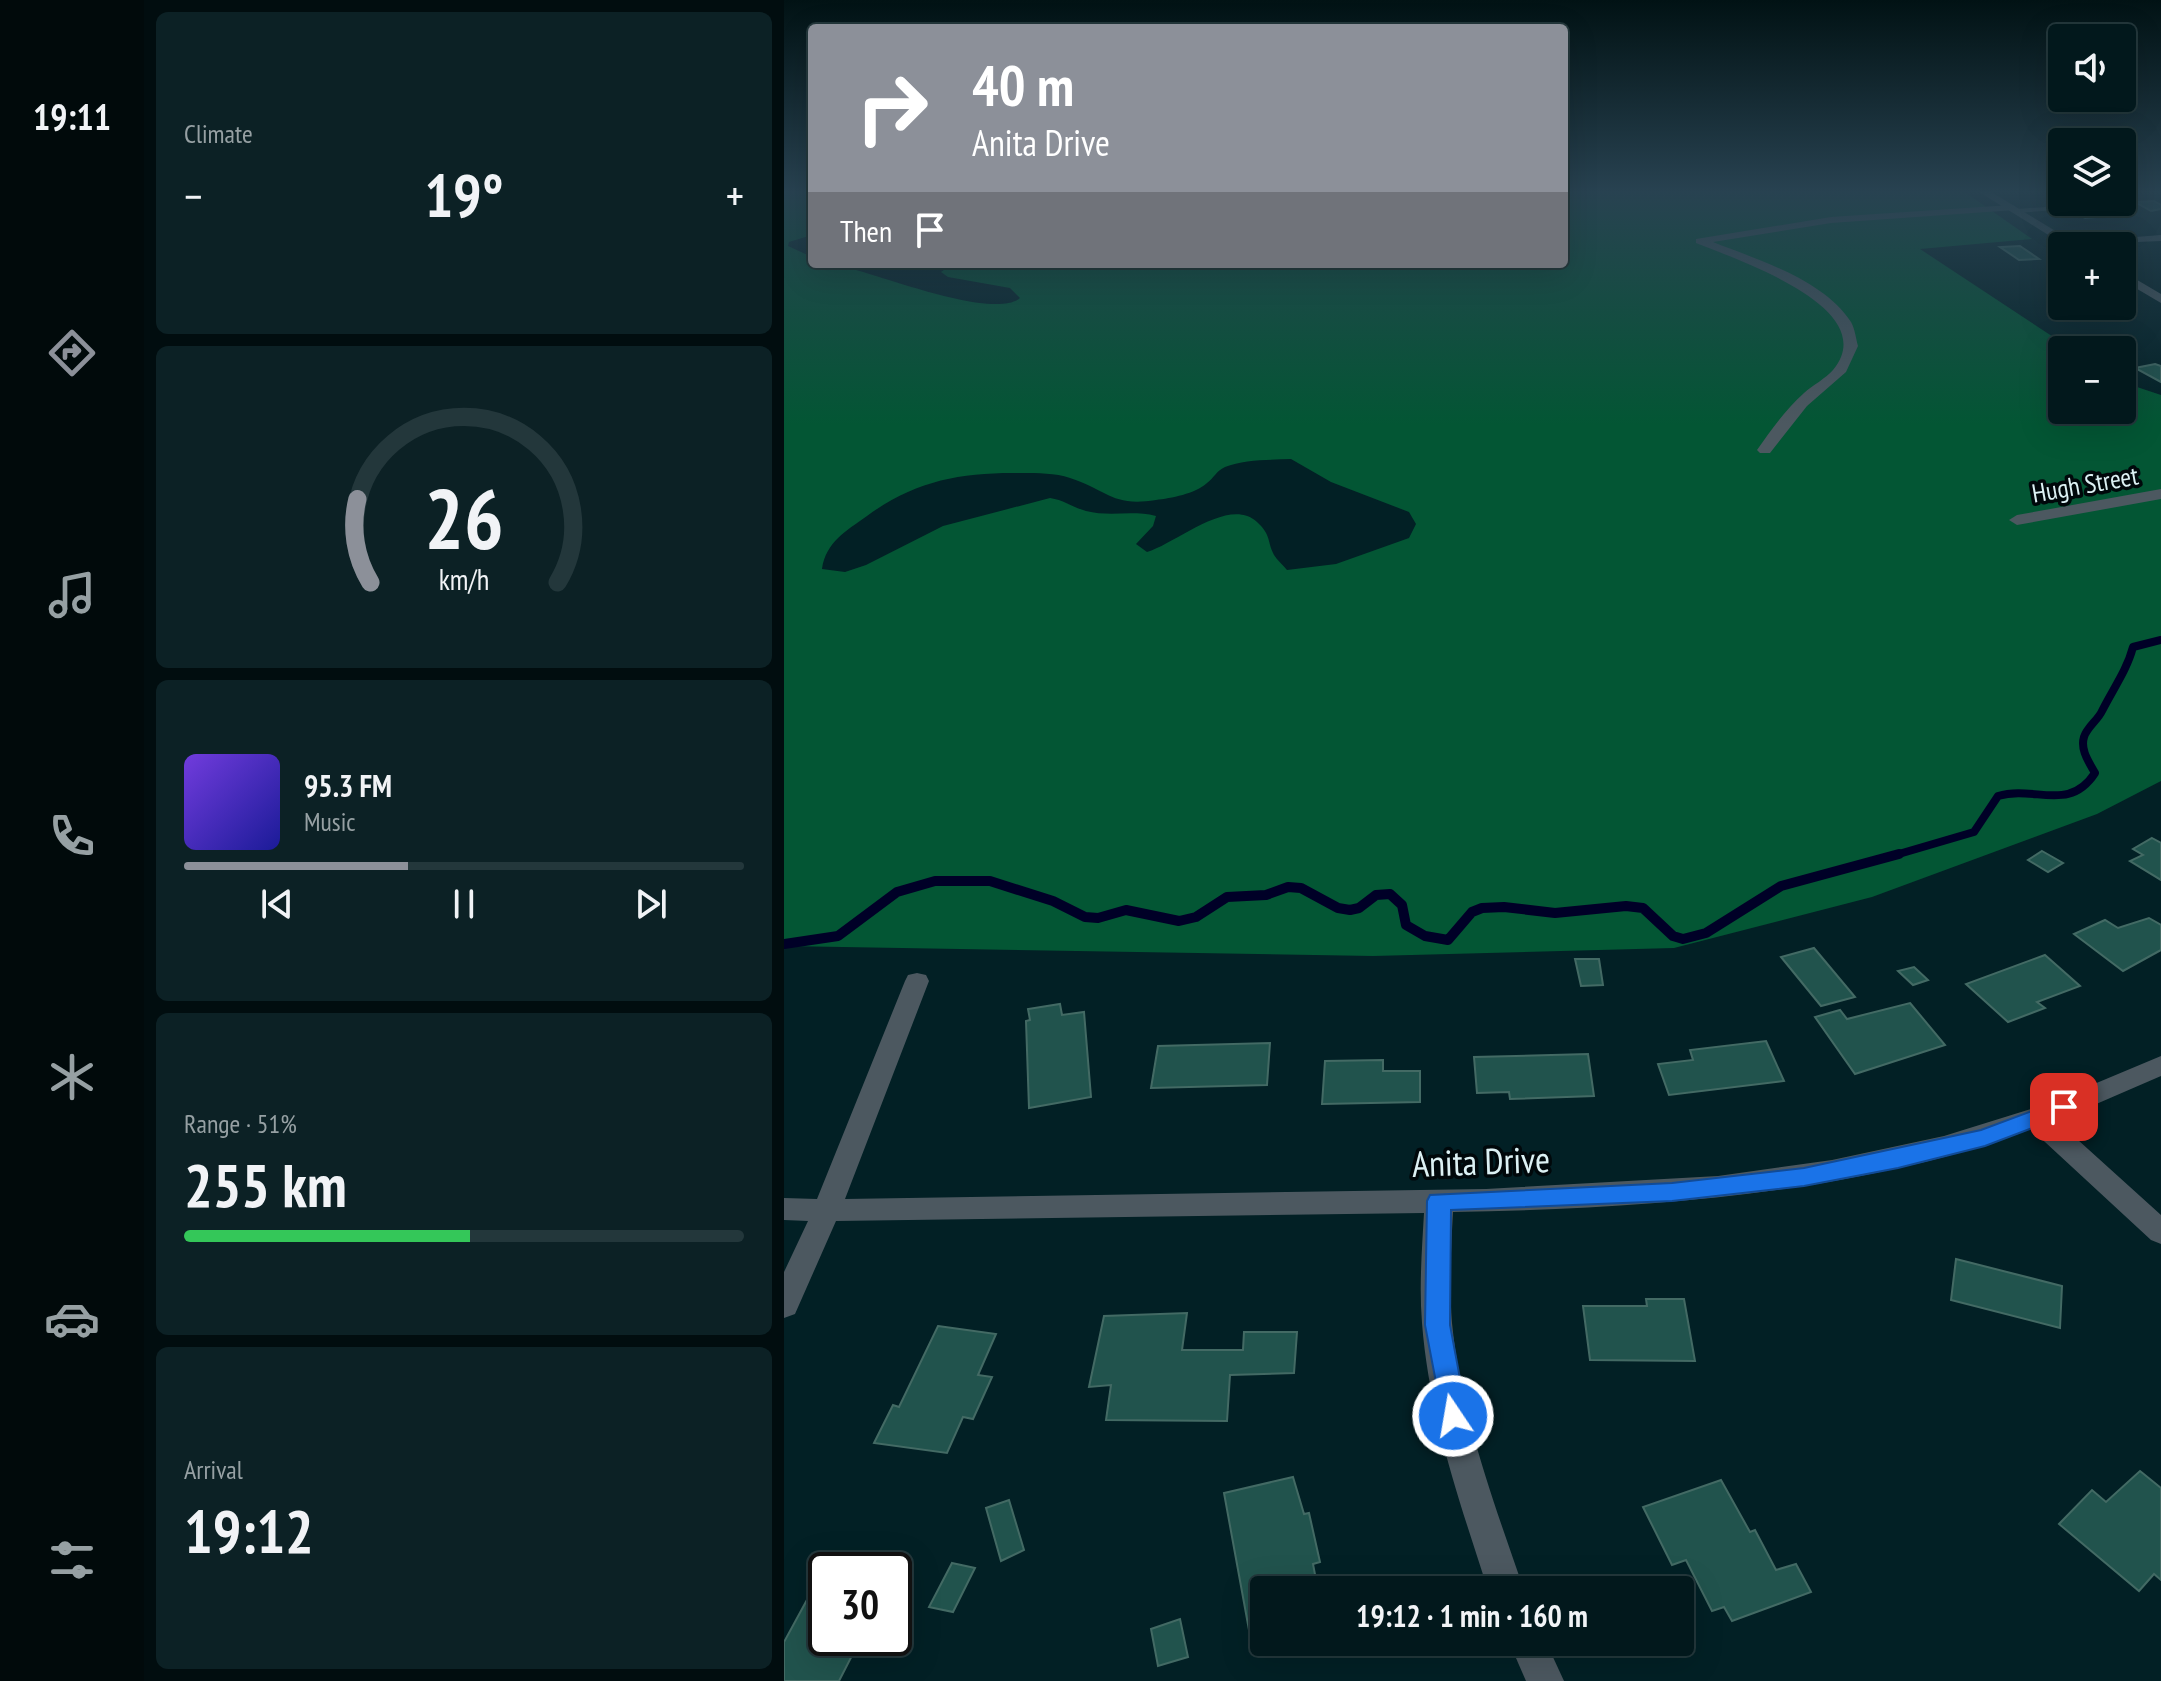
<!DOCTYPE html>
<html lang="en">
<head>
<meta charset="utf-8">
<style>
  :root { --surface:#02181c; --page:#0c2125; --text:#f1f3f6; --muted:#96a0a3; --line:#23373b; --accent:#8c9099 }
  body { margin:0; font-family:"PT Sans Narrow",sans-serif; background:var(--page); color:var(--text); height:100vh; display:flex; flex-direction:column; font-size:30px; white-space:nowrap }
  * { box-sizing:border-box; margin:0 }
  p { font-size:26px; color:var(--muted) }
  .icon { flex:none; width:44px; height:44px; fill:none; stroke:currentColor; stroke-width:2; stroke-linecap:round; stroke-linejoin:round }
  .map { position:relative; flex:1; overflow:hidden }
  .panel { display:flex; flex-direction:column; gap:12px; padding:12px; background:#010d0f; width:640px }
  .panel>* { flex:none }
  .guide { position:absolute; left:24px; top:24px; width:760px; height:244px; border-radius:8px; box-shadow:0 8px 32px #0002,0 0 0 2px var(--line); background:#8c9099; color:#fff; overflow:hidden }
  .buttons { position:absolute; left:1264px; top:24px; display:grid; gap:16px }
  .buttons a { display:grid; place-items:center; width:88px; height:88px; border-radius:8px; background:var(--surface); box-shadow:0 8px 32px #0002,0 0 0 2px var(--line); font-size:40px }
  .speed { position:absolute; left:24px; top:1552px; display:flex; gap:16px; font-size:40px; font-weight:700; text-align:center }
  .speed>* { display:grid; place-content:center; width:104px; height:104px; border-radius:50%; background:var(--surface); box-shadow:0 8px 32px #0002,0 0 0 2px var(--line); line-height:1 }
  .speed .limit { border:4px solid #111; border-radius:12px; background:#fff; color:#111 }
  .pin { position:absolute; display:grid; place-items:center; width:68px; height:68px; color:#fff; margin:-34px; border-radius:16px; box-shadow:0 4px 12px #0006 }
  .me { position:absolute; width:88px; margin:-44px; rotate:348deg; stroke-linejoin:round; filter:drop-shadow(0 0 6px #0008) }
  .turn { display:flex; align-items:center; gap:28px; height:168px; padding:0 32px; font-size:36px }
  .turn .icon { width:104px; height:104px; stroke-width:2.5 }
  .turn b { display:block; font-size:56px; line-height:68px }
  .then { display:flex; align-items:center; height:76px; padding:0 32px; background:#0003; gap:16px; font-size:30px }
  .big { font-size:60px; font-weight:600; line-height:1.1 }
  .panel .card { flex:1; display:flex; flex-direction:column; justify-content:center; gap:12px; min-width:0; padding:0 28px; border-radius:12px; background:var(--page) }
  .panel .dial { align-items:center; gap:0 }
  .dial svg { height:208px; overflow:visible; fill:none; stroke:var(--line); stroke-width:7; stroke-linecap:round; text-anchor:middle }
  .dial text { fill:var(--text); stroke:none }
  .song { display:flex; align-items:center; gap:24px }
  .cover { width:96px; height:96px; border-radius:12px; background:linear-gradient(135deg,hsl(260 70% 55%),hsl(240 70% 35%)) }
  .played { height:8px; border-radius:4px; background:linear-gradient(90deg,var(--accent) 40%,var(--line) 40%) }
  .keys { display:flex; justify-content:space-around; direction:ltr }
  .heat { display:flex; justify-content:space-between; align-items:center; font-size:44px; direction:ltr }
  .charge { height:12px; border-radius:6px; background:linear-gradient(90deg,#34c759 51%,var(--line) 0) }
  .trip { position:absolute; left:466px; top:1576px; width:444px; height:80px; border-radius:8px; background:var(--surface); box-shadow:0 8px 32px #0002,0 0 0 2px var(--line); font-weight:600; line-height:80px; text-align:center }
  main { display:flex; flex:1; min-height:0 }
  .dock { display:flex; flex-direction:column; width:144px; justify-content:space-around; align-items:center; background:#010a0b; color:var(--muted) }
  .dock .icon { width:56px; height:56px }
  .dock .selected { color:var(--accent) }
  .dock b { font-size:36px; color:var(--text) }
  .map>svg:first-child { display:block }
  .forest { fill:#035634; fill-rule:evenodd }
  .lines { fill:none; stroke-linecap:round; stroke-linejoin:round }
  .stream-far1 { stroke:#000027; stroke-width:8 }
  .stream { stroke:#000027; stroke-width:10 }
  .building { fill:#21534d; stroke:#436a64; stroke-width:2 }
  .service { fill:#4c5860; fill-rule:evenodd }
  .minor { fill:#4c5860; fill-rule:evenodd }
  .tertiary { fill:#4c5860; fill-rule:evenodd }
  .route { fill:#1a73e8; stroke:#114b97; stroke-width:2 }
  .labels { text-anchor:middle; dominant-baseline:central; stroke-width:7; stroke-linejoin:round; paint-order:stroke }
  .far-street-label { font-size:26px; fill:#dcf1f4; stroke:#00080b }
  .near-street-label { font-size:36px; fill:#dcf1f4; stroke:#00080b }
</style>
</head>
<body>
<main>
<nav class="dock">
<b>19:11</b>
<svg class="icon selected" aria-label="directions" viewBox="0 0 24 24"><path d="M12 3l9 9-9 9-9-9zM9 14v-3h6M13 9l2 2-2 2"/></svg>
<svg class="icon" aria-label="music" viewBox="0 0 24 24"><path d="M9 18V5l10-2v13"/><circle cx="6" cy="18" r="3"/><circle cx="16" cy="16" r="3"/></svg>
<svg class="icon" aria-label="phone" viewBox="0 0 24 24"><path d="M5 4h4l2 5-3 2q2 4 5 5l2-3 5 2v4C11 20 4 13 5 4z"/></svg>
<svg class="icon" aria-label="climate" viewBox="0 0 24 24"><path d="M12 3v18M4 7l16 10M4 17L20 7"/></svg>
<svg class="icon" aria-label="car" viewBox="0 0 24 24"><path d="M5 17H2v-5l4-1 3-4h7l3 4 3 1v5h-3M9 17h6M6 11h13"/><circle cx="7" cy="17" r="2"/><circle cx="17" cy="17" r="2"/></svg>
<svg class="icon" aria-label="filters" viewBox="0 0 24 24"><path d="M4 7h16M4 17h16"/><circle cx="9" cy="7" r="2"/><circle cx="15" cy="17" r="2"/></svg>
</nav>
<section class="panel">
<div class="card"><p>Climate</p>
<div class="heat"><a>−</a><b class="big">19°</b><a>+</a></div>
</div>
<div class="card dial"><svg viewBox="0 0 100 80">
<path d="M14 69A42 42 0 1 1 86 69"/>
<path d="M14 69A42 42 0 0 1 9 37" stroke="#8c9099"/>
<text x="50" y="56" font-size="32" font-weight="700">26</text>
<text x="50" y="72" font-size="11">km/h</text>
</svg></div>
<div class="card">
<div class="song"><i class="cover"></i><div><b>95.3 FM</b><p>Music</p></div></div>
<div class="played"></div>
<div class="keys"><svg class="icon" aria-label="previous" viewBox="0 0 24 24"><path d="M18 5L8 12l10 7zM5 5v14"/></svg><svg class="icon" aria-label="pause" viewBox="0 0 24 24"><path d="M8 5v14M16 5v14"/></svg><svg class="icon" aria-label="next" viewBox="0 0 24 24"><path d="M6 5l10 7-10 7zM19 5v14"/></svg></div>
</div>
<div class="card"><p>Range · 51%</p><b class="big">255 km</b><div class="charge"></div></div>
<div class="card"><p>Arrival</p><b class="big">19:12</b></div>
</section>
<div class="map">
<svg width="1377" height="1681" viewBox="0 0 1377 1681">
  <rect width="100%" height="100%" fill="#022025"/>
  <!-- forest -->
  <path class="forest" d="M0,190H28V235L5,242L4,246L28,257V264C36,264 45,263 53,265C89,272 209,321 236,298L226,288L164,277L157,272L168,264H780V190H1178L1248,239L1136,249L1289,350H1278V410H1338V382L1377,395V781L1313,814L1088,897L890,948L589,956L0,946ZM507,459L547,482L625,512L632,524L625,538L552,564L503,570C499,565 493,560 490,555C483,542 488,536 473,522C445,496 393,543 363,552L352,544L369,526L372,516C349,510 325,517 302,511C288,507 280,500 266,498L159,526L82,565L61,572L38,569C42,542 62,531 83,516C132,480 178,472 238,473C254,473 271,473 286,478C324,490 327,507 372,500C387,498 411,494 423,483C430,478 432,471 441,467C460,459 486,460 507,459Z"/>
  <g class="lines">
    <!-- stream-far1 -->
    <path class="stream-far1" d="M1108,856L1190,832L1214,796C1251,785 1285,813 1311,773C1305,762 1296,750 1300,737C1303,727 1314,720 1318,711C1329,689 1343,670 1349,647L1377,640"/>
    <!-- stream -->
    <path class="stream" d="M0,944L54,936L113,892L151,881H206L269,901L301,917L314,918L342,910L395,921L412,917L443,897L482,895L504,887L517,888L554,908L566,910L575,908L592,895L606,894L618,905L622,925L641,936L664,940L688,912L698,908L720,907L771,913L842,906L859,908L889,936L899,939L922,933L997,886L1115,854"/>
  </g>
  <!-- building -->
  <g class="building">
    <path d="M1370,201L1377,205V209L1367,211L1351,202Z"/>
    <path d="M1312,210L1324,216L1301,218L1290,212Z"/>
    <path d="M1236,246L1255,259L1235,260L1216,247Z"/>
    <path d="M1371,364L1377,366V382L1351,368Z"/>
    <path d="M1368,838L1377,843V880L1346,861L1359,855L1349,849Z"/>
    <path d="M1258,851L1279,863L1264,872L1244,860Z"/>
    <path d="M1365,918L1377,925V950L1339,971L1290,934L1321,920L1334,928Z"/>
    <path d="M1030,948L1071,997L1037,1006L997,957Z"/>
    <path d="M1261,955L1296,986L1253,1002L1261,1008L1224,1022L1182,984Z"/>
    <path d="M791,959H815L819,985L797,986Z"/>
    <path d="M1130,967L1144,980L1129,985L1114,971Z"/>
    <path d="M1126,1003L1161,1045L1071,1074L1031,1017L1056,1010L1063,1019Z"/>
    <path d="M276,1004L278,1015L300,1012L307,1097L245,1108L242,1021L246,1020L244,1009Z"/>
    <path d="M982,1041L1000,1081L885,1095L874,1064L909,1060L906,1050Z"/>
    <path d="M486,1043L483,1085L367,1088L374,1046Z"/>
    <path d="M804,1054L810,1096L726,1099L725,1092L693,1093L690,1057Z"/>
    <path d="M599,1060V1071H636V1102L538,1104L541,1061Z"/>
    <path d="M1172,1259L1278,1286L1276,1328L1167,1300Z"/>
    <path d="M862,1299H900L911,1361L806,1360L799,1306H863Z"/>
    <path d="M403,1313L398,1350H459L460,1332H513L510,1373L446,1375L443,1421L322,1420L327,1385L305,1387L320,1316Z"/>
    <path d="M154,1326L212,1334L194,1375L208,1377L189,1419L179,1417L163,1453L90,1443L109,1405L115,1407Z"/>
    <path d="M1356,1471L1377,1488V1580L1370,1574L1355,1591L1275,1524L1308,1490L1322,1502Z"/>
    <path d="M509,1477L520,1514L525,1513L536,1562L529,1564L534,1590H480V1626L465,1630L440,1493Z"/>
    <path d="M937,1480L966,1532L971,1530L992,1570L1012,1564L1027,1592L948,1621L940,1607L928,1611L902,1560L888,1565L859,1507Z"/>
    <path d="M225,1500L240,1550L217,1561L202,1508Z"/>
    <path d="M168,1563L191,1568L169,1612L145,1607Z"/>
    <path d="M24,1598L42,1602V1638H77L55,1681H0V1642Z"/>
    <path d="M396,1619L404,1657L374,1666L367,1629Z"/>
  </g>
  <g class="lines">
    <!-- service -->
    <g class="service">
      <path d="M1219,190L1200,194L1197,192L1203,190Z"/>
      <path d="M1323,203L1325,206L1232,213L1229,211L1232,209Z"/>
    </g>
    <!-- minor -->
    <g class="minor">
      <path d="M1227,205L1231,206V210L1047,223L929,242C974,260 1039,279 1067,322C1071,329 1072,339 1074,346L1062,372L1023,406L986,453H976L973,450C987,430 1002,409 1020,393C1029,385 1041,379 1049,370C1100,308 951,259 912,243V239L1047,217Z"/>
      <path d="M1377,235V241L1282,245L1288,242Z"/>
      <path d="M1377,489V499L1233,525L1225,520L1233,515Z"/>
      <path d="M133,973L142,975L145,981L61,1199L702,1189L934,1176L1048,1160L1160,1136L1260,1105L1377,1056V1076L1273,1121L1377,1215V1244L1367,1240L1247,1129C1218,1139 1189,1149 1160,1157C1000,1199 833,1209 669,1212C667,1249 665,1286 668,1323C677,1415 710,1503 740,1590H704C676,1503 645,1415 638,1323C635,1286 638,1249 640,1213L52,1221L11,1314L0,1318V1272L24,1221L0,1220V1198L33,1199L121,981L124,975Z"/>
      <path d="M725,1642H762L780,1681H742Z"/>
    </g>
    <!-- tertiary -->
    <g class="tertiary">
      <path d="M1192,190H1204L1296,246H1282Z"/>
      <path d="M1338,271L1377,294V303L1338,280Z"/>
    </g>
  </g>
  <!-- sky -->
  <linearGradient id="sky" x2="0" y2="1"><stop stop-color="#011214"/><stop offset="0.45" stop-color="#284251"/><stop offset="1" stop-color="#284251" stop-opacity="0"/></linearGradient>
  <rect width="1377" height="425" fill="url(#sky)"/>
  <!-- route -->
  <path class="route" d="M1280,1099L1288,1101L1291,1107L1288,1113L1201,1146L1114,1168L1020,1186L888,1201L667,1210L666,1325L683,1416L679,1424L669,1428L660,1424L641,1325L643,1201L646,1195L888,1183L1020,1168L1197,1130Z"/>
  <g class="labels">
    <!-- far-street labels -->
    <g class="far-street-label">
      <text transform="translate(1301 484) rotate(-10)">Hugh Street</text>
    </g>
    <!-- near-street labels -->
    <g class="near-street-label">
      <text transform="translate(697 1161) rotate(-2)">Anita Drive</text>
    </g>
  </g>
</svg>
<div class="buttons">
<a><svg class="icon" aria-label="sound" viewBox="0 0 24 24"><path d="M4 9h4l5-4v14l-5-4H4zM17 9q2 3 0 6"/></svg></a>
<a><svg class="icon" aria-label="layers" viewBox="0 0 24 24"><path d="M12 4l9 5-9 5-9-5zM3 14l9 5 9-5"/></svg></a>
<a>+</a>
<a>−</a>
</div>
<div class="speed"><div class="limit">30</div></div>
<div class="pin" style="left:1280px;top:1107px;background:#d93025"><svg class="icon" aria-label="arrive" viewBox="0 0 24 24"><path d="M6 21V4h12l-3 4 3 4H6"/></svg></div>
<svg class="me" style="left:669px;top:1416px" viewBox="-20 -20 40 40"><circle r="17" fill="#1a73e8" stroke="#fff" stroke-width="3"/><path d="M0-11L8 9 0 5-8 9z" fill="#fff"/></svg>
<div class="trip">19:12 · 1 min · 160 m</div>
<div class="guide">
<div class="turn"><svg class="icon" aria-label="right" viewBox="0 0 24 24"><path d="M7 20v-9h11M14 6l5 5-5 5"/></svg><div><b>40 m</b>Anita Drive</div></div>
<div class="then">Then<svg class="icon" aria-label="arrive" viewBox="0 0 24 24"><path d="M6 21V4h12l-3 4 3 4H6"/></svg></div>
</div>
</div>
</main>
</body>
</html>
